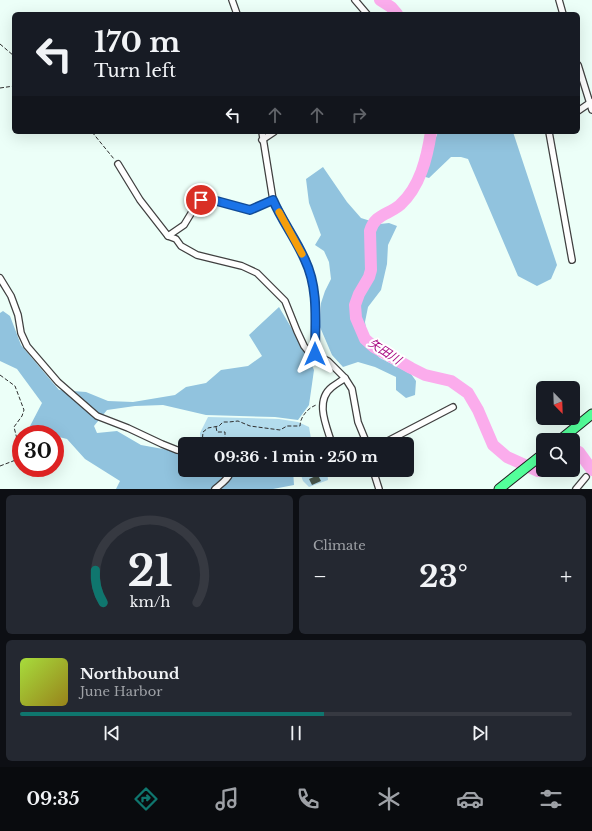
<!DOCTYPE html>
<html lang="en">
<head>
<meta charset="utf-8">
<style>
  :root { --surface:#171b24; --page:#242831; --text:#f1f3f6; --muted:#9ea1a6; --line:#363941; --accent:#0f766e }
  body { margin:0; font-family:"Libre Baskerville","Noto Sans JP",serif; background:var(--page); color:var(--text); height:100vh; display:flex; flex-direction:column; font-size:15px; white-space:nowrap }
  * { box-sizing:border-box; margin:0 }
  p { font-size:13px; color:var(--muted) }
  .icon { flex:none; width:22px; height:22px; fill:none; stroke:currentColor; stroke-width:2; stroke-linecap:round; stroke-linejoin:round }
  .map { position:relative; height:489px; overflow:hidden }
  .panel { display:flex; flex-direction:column; gap:6px; padding:6px; background:#0d0f14; flex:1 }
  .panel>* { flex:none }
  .top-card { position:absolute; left:12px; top:12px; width:568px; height:122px; border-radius:6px; box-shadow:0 4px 16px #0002; background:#171b24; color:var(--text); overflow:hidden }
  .needle { width:26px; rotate:157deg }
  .controls { position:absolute; left:536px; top:381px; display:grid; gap:8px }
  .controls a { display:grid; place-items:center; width:44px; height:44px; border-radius:6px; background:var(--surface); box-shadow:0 4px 16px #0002; font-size:20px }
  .speed { position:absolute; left:12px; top:425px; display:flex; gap:8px; font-size:20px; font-weight:700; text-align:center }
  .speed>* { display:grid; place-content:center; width:52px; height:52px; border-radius:50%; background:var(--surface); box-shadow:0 4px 16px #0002; line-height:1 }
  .speed .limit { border:6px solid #d22; background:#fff; color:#111 }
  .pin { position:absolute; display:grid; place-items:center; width:34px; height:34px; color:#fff; margin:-17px; border:2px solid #fff; border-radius:50%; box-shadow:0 1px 4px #0007 }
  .me { position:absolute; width:44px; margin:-22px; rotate:0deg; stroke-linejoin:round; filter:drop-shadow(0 0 3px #0008) }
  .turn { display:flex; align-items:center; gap:14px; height:84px; padding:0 16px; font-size:18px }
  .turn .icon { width:52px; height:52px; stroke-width:2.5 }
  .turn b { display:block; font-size:28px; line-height:34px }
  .lanes { display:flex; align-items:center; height:38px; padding:0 16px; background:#0003; justify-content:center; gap:20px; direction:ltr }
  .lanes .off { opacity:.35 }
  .big { font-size:30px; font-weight:700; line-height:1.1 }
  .panel .card { flex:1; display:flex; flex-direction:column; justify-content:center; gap:6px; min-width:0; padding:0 14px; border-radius:6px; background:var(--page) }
  .panel .dial { align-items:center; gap:0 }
  .dial svg { height:104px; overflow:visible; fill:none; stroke:var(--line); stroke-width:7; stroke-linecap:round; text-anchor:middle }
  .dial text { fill:var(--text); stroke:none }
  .song { display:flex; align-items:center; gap:12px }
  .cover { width:48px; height:48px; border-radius:6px; background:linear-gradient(135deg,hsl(80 70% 55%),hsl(50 70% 35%)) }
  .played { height:4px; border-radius:2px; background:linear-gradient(90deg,var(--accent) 55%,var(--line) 55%) }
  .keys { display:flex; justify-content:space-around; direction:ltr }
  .heat { display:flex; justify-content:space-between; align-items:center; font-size:22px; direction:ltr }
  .panel .tiles { flex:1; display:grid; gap:6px; grid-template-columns:1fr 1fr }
  .card:last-child { grid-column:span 2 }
  .trip { position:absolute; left:178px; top:437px; width:236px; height:40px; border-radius:6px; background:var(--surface); box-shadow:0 4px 16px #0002; font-weight:700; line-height:40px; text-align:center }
  .tab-bar { display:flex; height:64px; justify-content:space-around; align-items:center; background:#090b0e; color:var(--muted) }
  .tab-bar .icon { width:28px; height:28px }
  .tab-bar .selected { color:var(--accent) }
  .tab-bar b { font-size:18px; color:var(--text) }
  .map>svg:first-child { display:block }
  .green { fill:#b3dced }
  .forest { fill:#91c3de }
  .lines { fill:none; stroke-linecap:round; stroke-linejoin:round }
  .river { stroke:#fbacec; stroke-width:12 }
  .building { fill:#48564b }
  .minor-casing { stroke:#404040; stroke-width:8 }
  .trunk-casing { stroke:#1e1e1e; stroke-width:11 }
  .path { stroke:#2f2f2f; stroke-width:1; stroke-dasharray:4 2; stroke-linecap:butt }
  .minor { stroke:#fff; stroke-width:5.5 }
  .trunk { stroke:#53ff9a; stroke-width:9 }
  .route-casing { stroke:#114b97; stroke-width:10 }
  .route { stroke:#1a73e8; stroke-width:7 }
  .slow { stroke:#f59e0b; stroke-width:7 }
  .labels { text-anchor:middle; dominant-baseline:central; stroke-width:4; stroke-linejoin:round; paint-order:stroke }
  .water-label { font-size:12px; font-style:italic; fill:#a80c82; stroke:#fff }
</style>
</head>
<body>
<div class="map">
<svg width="592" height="489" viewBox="0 0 592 489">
  <rect width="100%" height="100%" fill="#ecfff8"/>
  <!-- green -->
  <g class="green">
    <path d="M208,417L279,419L298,422L309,427L312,444H201L200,433Z"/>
    <path d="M299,470H327L328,480L309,487L303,481Z"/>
  </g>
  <!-- forest -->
  <g class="forest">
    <path d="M438,132H513L557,265L551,279L537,286L518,276L468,159L461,157H451L429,178L422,176C415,162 423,158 431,147C434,143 436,137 438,132Z"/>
    <path d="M323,167L347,202L361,218L380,224L389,223L397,226L388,245L387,264L381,290L368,307L365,322L369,347L380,358L411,374L416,381L415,395L406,398L396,390V377L375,367L358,362L343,367L332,355L320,327L321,303L325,291L331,279L329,262L324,251L315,245L321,235L309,203L306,179Z"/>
    <path d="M279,307L308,356L314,370L309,405L298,420L275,417L206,415L163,405L135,406L107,410L94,426L97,433L117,431L141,445L185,453V470H232C247,482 263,473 281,470C285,470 289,470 293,470L294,485L273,489H116L120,481L85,459L67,439L55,436V434H37L29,428L42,403L17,369L0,361V313L3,311L10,316L21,345L59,390L86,392L108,401L133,402L175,395L186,387L206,383L221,370L248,366L262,356L249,335Z"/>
  </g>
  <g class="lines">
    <!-- river -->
    <g class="river">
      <path d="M380,0L391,7L397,14"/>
      <path d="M431,132C427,158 420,187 400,205C388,215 375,214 370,231L371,270L369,277L359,294L355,305L356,318L365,339L374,347L411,368L425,375L451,381L468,393L478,410L493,445L507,457L538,471L543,468"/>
      <path d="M573,449L579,452L592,470"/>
    </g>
  </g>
  <!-- building -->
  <path class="building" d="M318,475L321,481L312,485L309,479Z"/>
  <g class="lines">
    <!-- minor casing -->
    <g class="minor-casing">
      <g id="minor">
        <path d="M232,0L237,14"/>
        <path d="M355,0L367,14"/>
        <path d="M559,0L563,14"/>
        <path d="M578,65L592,110"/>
        <path d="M578,111L591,102"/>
        <path d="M262,132L273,200L306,261L311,278L315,295V354"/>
        <path d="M549,132L572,260"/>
        <path d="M262,140L274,132"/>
        <path d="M118,164L140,200L168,236L176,239L181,246L197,255L242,266L257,273L285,301L297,331L304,346L308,351L328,361L345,378L352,389L358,422L367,444"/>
        <path d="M168,236L184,225L198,202L201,199L213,200L250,210L273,200"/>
        <path d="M0,278L11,296L18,315L21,333L27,346L58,382L97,416L128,428L162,444L177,450L185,451"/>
        <path d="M332,444C327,427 314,401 332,387C336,384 341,381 345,378"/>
        <path d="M382,444L453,407"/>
        <path d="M373,470L379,489"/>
        <path d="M215,489C221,484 230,478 231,470"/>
        <path d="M576,489L586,477"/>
      </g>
    </g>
    <!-- trunk casing -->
    <g class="trunk-casing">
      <g id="trunk">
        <path d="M560,440L592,414"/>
        <path d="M499,489L543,454"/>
      </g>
    </g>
    <!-- path -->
    <g class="path">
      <path d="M0,44L14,56"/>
      <path d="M0,88L14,86"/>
      <path d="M92,132L114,159"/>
      <path d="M0,375L15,386L24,410L22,416L14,427L21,455"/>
      <path d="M216,427L217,432H225V444"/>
      <path d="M202,444L203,432L208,428L219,426L223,422H229L238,421L250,426L280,430L287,426H300C300,417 308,408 316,405"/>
      <path d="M0,466L21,458"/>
    </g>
    <!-- minor -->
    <use href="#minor" class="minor"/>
    <!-- trunk -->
    <use href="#trunk" class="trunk"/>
  </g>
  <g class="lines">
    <!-- route casing -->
    <g class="route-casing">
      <path id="route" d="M201,200H213L250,210L273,200C282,221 296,239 305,260C319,289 315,323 315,354"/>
    </g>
    <!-- route -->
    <use href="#route" class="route"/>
    <!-- slow -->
    <path class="slow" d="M279,212L302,254"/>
  </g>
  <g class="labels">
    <!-- water labels -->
    <g class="water-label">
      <text transform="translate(385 351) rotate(33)">矢田川</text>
    </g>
  </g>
</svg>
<div class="controls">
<a><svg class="needle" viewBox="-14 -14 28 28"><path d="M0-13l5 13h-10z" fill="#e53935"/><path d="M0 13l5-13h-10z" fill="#9ea1a6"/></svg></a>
<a><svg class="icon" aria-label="search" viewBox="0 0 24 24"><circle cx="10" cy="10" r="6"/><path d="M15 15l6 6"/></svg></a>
</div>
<div class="speed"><div class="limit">30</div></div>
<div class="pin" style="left:201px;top:200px;background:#d93025"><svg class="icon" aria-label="arrive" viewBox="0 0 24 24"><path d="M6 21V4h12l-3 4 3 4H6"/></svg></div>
<svg class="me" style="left:315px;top:354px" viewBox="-20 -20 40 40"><path d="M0-17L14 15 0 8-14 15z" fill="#1a73e8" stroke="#fff" stroke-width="4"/></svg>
<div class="trip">09:36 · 1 min · 250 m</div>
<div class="top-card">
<div class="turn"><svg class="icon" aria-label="left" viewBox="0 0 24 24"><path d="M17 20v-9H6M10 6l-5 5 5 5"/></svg><div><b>170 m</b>Turn left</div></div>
<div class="lanes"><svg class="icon" aria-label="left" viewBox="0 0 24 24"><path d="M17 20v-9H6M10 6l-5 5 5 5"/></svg><svg class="icon off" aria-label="ahead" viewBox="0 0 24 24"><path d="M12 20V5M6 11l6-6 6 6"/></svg><svg class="icon off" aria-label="ahead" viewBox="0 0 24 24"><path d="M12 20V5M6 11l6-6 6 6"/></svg><svg class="icon off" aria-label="right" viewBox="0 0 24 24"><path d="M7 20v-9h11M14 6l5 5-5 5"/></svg></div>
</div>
</div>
<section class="panel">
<div class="tiles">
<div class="card dial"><svg viewBox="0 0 100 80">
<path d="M14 69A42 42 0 1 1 86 69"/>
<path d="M14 69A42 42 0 0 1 8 44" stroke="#0f766e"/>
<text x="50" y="56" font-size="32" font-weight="700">21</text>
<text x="50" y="72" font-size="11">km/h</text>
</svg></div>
<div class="card"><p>Climate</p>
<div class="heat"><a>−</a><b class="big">23°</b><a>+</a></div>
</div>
<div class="card">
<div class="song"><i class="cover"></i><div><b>Northbound</b><p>June Harbor</p></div></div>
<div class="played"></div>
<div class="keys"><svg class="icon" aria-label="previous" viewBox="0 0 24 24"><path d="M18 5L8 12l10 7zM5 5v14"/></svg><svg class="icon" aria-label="pause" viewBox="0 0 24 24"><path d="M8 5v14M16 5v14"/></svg><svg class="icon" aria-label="next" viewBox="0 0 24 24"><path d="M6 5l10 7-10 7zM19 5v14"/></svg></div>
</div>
</div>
</section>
<nav class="tab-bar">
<b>09:35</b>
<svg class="icon selected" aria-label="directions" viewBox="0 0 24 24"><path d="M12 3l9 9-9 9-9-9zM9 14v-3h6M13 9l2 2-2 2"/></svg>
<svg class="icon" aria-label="music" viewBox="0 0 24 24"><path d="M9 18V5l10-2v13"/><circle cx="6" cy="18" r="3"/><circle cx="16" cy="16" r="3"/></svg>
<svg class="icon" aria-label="phone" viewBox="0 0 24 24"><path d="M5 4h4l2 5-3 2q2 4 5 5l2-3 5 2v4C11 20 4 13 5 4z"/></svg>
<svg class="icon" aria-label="climate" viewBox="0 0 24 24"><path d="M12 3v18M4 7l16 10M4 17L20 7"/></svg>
<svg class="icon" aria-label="car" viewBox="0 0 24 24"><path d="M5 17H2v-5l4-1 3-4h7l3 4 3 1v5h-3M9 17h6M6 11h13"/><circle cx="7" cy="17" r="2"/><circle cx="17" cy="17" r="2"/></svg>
<svg class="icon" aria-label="filters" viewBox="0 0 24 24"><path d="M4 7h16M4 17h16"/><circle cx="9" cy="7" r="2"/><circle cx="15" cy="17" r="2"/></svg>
</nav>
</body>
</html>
